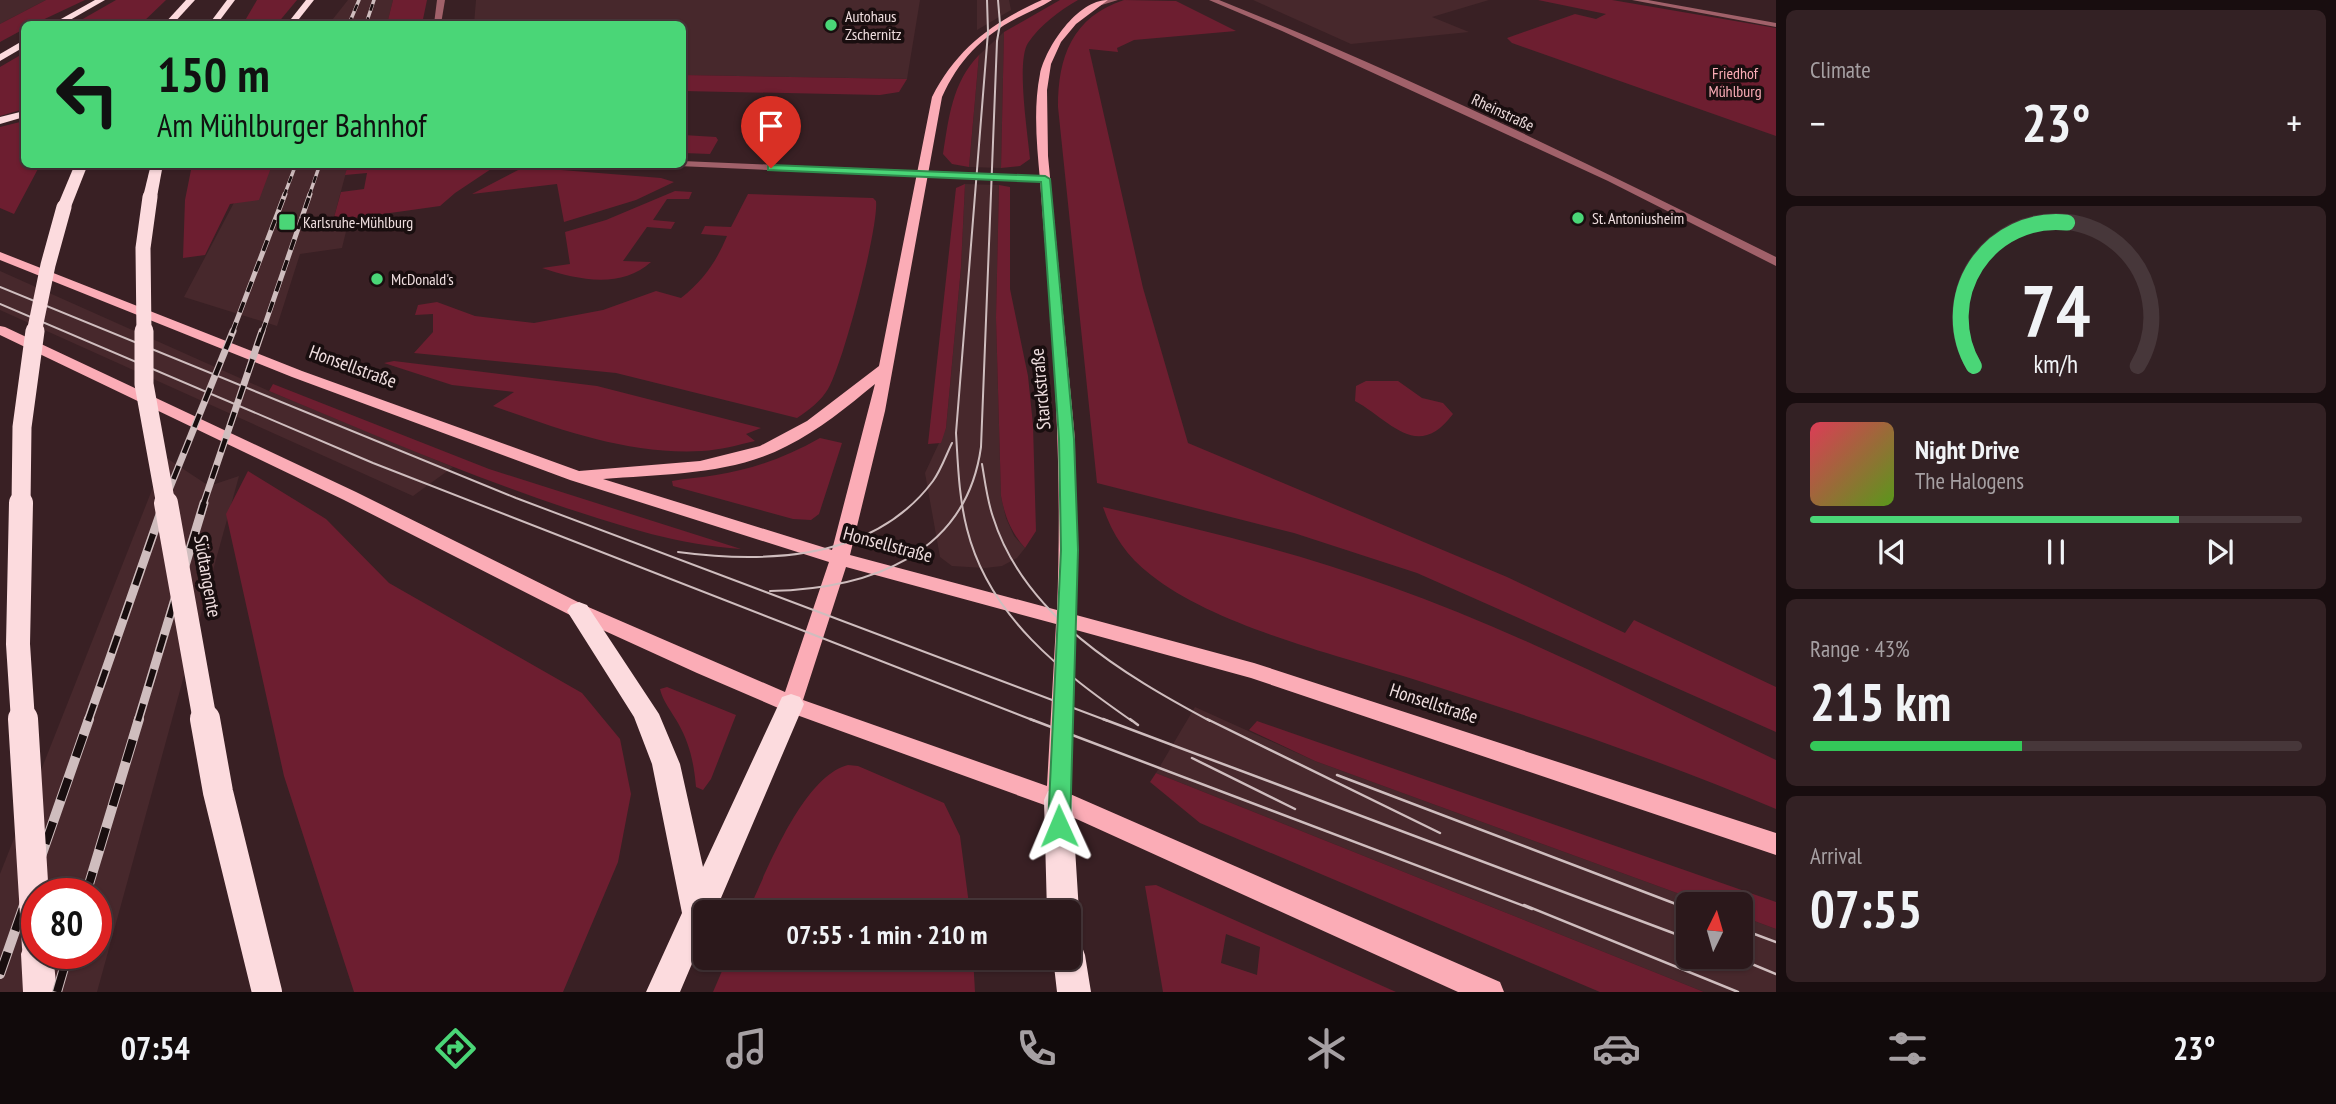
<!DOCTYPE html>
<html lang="en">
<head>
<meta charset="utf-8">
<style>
  :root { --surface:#2b181b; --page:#332124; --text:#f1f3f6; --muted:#a6a0a3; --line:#47373a; --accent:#4ad677 }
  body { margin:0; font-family:"PT Sans Narrow",sans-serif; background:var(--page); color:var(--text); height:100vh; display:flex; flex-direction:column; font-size:26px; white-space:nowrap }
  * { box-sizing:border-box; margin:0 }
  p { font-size:23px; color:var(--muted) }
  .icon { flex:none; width:38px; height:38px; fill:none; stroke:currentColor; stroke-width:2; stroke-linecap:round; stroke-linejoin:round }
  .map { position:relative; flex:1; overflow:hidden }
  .details { display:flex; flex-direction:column; gap:10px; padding:10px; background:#180d0f; width:560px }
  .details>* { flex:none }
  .banner { position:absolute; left:21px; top:21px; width:665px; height:147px; border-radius:10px; box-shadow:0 2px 5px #0004,0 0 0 2px var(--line); background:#4ad677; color:#111; overflow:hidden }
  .needle { width:46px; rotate:5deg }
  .controls { position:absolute; left:1676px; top:892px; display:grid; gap:14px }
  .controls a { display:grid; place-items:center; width:77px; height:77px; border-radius:10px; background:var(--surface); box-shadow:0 2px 5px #0004,0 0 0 2px var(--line); font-size:35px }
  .speed { position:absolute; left:21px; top:878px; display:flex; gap:14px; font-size:35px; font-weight:700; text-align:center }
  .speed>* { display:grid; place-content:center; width:91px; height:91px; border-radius:50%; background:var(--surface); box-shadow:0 2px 5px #0004,0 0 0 2px var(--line); line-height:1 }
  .speed .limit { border:10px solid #d22; background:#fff; color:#111 }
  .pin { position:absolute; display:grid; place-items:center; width:60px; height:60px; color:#fff; margin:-72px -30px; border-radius:50% 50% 50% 0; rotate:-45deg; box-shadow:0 0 7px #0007 }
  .pin .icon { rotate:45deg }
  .me { position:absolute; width:77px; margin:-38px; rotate:359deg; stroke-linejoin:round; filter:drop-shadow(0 0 5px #0008) }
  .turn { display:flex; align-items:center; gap:24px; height:147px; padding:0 21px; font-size:32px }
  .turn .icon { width:91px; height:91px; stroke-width:2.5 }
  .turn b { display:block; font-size:49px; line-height:60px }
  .big { font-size:52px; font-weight:800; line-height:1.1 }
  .details .card { flex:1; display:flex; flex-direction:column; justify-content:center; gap:10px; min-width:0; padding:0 24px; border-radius:10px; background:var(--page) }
  .details .dial { align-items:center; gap:0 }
  .dial svg { height:182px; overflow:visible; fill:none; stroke:var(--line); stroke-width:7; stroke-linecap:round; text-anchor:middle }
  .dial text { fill:var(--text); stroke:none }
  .song { display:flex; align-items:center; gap:21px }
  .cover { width:84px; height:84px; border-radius:10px; background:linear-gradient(135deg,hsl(350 70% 55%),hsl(90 70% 35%)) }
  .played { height:7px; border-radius:4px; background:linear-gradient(90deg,var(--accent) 75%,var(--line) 75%) }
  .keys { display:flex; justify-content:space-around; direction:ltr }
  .heat { display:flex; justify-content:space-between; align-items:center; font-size:38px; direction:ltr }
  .charge { height:10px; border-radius:5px; background:linear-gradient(90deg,#34c759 43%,var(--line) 0) }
  .trip { position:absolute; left:693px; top:900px; width:388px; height:70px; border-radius:10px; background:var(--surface); box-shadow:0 2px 5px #0004,0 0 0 2px var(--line); font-weight:800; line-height:70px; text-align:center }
  .tabs { display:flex; height:112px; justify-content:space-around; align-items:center; background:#110a0b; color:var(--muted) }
  .tabs .icon { width:49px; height:49px }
  .tabs .active { color:var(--accent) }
  .tabs b { font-size:32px; color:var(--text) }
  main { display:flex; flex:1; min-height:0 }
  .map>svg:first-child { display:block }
  .built { fill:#47282c; fill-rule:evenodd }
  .green { fill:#6d1e30; fill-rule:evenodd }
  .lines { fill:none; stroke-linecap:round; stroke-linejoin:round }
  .minor { fill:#a1616a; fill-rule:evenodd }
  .major { fill:#fbacb6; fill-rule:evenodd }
  .highway { fill:#fcdbde; fill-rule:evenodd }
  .tram-far1 { stroke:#cfbdbe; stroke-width:2 }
  .tram { stroke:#cfbdbe; stroke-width:2.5 }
  .rail-far4-casing { stroke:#cfbdbe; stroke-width:3.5 }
  .rail-far3-casing { stroke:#cfbdbe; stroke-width:5 }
  .rail-far2-casing { stroke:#cfbdbe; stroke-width:7 }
  .rail-far1-casing { stroke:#cfbdbe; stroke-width:9 }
  .rail-casing { stroke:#cfbdbe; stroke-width:10 }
  .rail-far4 { stroke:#190e0f; stroke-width:2.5; stroke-dasharray:7; stroke-linecap:butt }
  .rail-far3 { stroke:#190e0f; stroke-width:3.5; stroke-dasharray:11; stroke-linecap:butt }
  .rail-far2 { stroke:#190e0f; stroke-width:4.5; stroke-dasharray:14; stroke-linecap:butt }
  .rail-far1 { stroke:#190e0f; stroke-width:6; stroke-dasharray:18; stroke-linecap:butt }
  .rail { stroke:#190e0f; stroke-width:8; stroke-dasharray:23; stroke-linecap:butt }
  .highway-bridge-far3 { stroke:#fcdbde; stroke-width:15 }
  .highway-bridge-far2 { stroke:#fcdbde; stroke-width:19 }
  .highway-bridge-far1 { stroke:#fcdbde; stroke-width:24 }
  .highway-bridge { stroke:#fcdbde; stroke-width:30 }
  .route { fill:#4ad677; stroke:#308b4d; stroke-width:2 }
  .poi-dot { fill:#4ad677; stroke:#190e0f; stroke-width:2.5 }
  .labels { text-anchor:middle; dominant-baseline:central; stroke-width:7; stroke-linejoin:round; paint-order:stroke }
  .far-poi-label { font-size:16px; fill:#efdedf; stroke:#190e0f; text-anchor:start }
  .far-park-label { font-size:16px; fill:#faacb6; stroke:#190e0f }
  .far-street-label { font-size:16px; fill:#efdedf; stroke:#190e0f }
  .street-label { font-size:19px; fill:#efdedf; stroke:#190e0f }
</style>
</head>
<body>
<main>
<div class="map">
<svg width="1776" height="992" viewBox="0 0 1776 992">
  <rect width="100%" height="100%" fill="#392024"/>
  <!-- built -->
  <g class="built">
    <path d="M0,0H46L0,24Z"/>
    <path d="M348,0H393L387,24H329Z"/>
    <path d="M476,0H920L907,79L683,75L682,24H474Z"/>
    <path d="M977,0H1009L1011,10L977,30Z"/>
    <path d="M1253,0H1489L1432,17L1469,32L1351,44Z"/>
    <path d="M1004,32L1001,168L969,167L979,55Z"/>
    <path d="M254,165H348L333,221L349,219L342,248L300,254L277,326L184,297Z"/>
    <path d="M965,184L999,185L996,318L1001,496L1006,518L1014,536L1025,548L1017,558L1002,566L985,568L952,566L940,557L925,473L946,428L961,267Z"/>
    <path d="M0,271L269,391L453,467L413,496L0,310Z"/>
    <path d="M165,457L209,486L239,476L97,992H0V874ZM37,894H96V954H37Z"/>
    <path d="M1195,707L1315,761L1710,905H1689V957H1741V916L1776,929V992H1704L1156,773Z"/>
  </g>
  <!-- green -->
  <g class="green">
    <path d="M46,0H85L34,24H24V29L0,42V24Z"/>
    <path d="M116,0H166L141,24H74Z"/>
    <path d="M257,0H297L277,24H243Z"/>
    <path d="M393,0H427L422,24H387Z"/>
    <path d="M1060,0H1078C1059,11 1040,25 1028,43C1016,62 1028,134 1030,159L1020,166L1001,168L1004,32Z"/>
    <path d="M1124,0L1176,1L1236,31L1134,40L1117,48L1118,52L1089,49L1143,288L1188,443L1507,577L1625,633L1634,620L1776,687V732L1417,573L1294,533L1097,483L1058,107C1058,57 1072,17 1124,0Z"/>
    <path d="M1538,0H1612L1776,28V136L1512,43L1507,38L1575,14L1596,19L1606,14Z"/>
    <path d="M24,53V109L0,116V67Z"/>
    <path d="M979,55L969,167L952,164L943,154C949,117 952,83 979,55Z"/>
    <path d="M683,75L907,79L899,92L880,95L683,91Z"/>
    <path d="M24,121V164L40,165L14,214L0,208V127Z"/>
    <path d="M683,135L716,137L718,140L710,154L683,153Z"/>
    <path d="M192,165H272L259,200L230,204L205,255L183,258L185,200Z"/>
    <path d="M348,165V164L497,165L455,193L440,206L333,221L341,192L364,189L367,173L345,175Z"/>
    <path d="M524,167L661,178L674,182L636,200L564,222L557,184L472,194Z"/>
    <path d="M965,184L961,267L946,428L941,443L928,444L956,188Z"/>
    <path d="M999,185L1010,187V289L1028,376L1033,425L1036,531L1025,548C1011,532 1005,517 1001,496L996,318Z"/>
    <path d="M675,191L692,192L689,199H667L653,220L675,222L671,229L647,227L623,261L651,262C621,289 578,280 542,268L570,264L565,232L606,220Z"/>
    <path d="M748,194L873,198L876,201C879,227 843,364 828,389C821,401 809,410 797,418L616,373L414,353L433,332V314L415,315L418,305L437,302L475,316L534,323L603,310L656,291L681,298C704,280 716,262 727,236L701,234L705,226L731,227Z"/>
    <path d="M394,361L597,386L761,428L746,434L755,441C738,445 720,450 702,451C629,455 561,430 493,406L514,392L452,385L384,363Z"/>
    <path d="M1366,381H1398L1422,398L1443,403L1453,414C1417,462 1390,420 1355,401L1356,386Z"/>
    <path d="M273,384L489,469L741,549C678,545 625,527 566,508C465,474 367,432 269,391Z"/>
    <path d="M820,438L842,443L819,514L811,520L793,519L673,486L672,481C686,478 701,478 716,475C753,469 787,457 820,438Z"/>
    <path d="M248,471L326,519L389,583L582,693L620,739L631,794L618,862L563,992H354L284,776L226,514Z"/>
    <path d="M1103,507C1199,529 1296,552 1389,586C1522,633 1649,700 1776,760V809C1658,759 1538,719 1416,680C1337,655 1215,626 1151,575C1127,557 1112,534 1103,507Z"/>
    <path d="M667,687L736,715L711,779L703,790L696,787C694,764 690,744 678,723C672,712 663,702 660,689Z"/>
    <path d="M1257,721L1776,902V929L1741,916V905H1710L1315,761L1249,730Z"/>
    <path d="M848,765L858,766L944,803L960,836L970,912H748C766,872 803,776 848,765Z"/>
    <path d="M1156,773L1704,992H1600L1200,823L1150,782Z"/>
    <path d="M1156,885L1396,992H1163L1145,886ZM1226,934L1260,947L1257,975L1221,963Z"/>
    <path d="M728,957H973L975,992H713Z"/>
  </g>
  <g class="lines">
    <!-- minor -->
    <g class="minor">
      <path d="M437,0H445L441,24H434Z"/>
      <path d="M1106,0H1118L1095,7L1091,5Z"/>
      <path d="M1209,0H1219C1409,76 1594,166 1776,257V266L1608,181L1282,31Z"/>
      <path d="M1632,0H1648L1776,23V27Z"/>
      <path d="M682,161L1046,176L1051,179L1046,182L678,166L677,164H682Z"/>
    </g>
    <!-- major -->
    <path class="major" d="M1042,0H1052C1041,7 1028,12 1017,18C982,36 958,61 942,97L885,411L850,555L1057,610C1061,509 1058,409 1050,307C1047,265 1043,223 1040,180C1037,146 1033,109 1040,74C1046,47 1077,0 1108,0L1076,24L1061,42L1051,64L1047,90L1048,156L1075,440L1076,615L1254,663L1776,833V855L1251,678L1076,630L1070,794L1500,982L1504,992H1458L1050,807L783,710L697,673L572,616L344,500L0,335V326L5,327L356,492L586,606L785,692L829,562L570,480L292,377L0,260V252L302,371L579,471L700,461L760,446L807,421L879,366L932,97C957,48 993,22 1042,0ZM875,384L832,550L603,479C664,474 732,475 787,446C819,430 847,407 875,384ZM846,567L1056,624L1047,786L803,700Z"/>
    <!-- highway -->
    <g class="highway">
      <path d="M95,0H105L63,24H52Z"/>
      <path d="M186,0H195L173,24H164Z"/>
      <path d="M227,0H235L217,24H209Z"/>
      <path d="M306,0H314L295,24H287Z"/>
      <path d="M24,40V47L0,61V54Z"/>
      <path d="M24,111V117L0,124V117Z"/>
      <path d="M75,164H88L71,207L64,211L59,210L57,207Z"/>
      <path d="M151,164H163L157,197L150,201L143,197Z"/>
      <path d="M579,602L587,605L659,714L680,764L703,867L782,697L791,694L800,697L804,704L715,912H705V933L680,992H646L682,913L652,764L634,717L567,611L571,605Z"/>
      <path d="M1058,788L1068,791L1072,800L1079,912L1074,923L1069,924V912H1047L1044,800L1048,791Z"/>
      <path d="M37,938V954H53L57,992H23L21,954L25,943Z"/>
      <path d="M1069,939L1081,944L1085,955L1091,992H1057L1053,957H1069Z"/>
    </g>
    <!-- tram-far1 -->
    <g class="tram-far1">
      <path d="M987,0L988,32L956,433C958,466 959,498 967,529C989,617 1062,672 1132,721"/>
      <path d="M0,287L516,498L1108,721"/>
      <path d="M0,304L373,463L1035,721"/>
      <path d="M982,464C985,481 987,500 993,517C1024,616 1124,675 1210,721"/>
      <path d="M678,552C767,564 874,560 933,481C941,470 946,455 952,443"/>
      <path d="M770,591C868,589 966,556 981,447L997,41L1000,24L998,0"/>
    </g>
    <!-- tram -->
    <g class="tram">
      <path d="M1030,719L1532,909"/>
      <path d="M1103,719L1689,939"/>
      <path d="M1130,719L1138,725"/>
      <path d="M1207,719L1440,833"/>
      <path d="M1192,758L1295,809"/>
      <path d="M1337,775L1689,909"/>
      <path d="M1524,905L1738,992"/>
      <path d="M1741,929L1776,942"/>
      <path d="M1735,957L1776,974"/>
    </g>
    <!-- rail-far4 casing -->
    <g class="rail-far4-casing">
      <g id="rail-far4">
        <path d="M349,24L359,0"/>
        <path d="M366,24L374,0"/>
        <path d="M284,196L296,164"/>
        <path d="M309,196L320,164"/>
      </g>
    </g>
    <!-- rail-far3 casing -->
    <g class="rail-far3-casing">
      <g id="rail-far3">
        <path d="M232,333L285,194"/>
        <path d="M262,333L310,194"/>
      </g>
    </g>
    <!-- rail-far2 casing -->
    <g class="rail-far2-casing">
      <g id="rail-far2">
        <path d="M163,505L233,331"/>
        <path d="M203,505L262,331"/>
      </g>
    </g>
    <!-- rail-far1 casing -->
    <g class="rail-far1-casing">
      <g id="rail-far1">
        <path d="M88,721L164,503"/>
        <path d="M138,721L204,503"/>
      </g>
    </g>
    <!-- rail casing -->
    <g class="rail-casing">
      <g id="rail">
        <path d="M86,894L139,719"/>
        <path d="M0,974L89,719"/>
        <path d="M57,992L68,954"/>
      </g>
    </g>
    <!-- rail-far4 -->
    <use href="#rail-far4" class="rail-far4"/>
    <!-- rail-far3 -->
    <use href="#rail-far3" class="rail-far3"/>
    <!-- rail-far2 -->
    <use href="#rail-far2" class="rail-far2"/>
    <!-- rail-far1 -->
    <use href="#rail-far1" class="rail-far1"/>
    <!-- rail -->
    <use href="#rail" class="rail"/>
    <!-- highway-bridge-far3 -->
    <g class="highway-bridge-far3">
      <path d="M34,333L48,265L64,207"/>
      <path d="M144,333L143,248L150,197"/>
    </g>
    <!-- highway-bridge-far2 -->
    <g class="highway-bridge-far2">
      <path d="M144,331V384L166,505"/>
      <path d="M21,505L22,427L35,331"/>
    </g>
    <!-- highway-bridge-far1 -->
    <g class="highway-bridge-far1">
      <path d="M21,503L18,644L23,721"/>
      <path d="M166,503L205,721"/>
    </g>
    <!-- highway-bridge -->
    <g class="highway-bridge">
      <path d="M23,719L37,947"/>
      <path d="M205,719L218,792L267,992"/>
    </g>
  </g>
  <!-- route -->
  <path class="route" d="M771,165L1045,176L1050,179L1074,439L1078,550L1070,826L1067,833L1059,836L1051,833L1048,826L1061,550L1059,439L1041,182L768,170V166Z"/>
  <!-- markers -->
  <g class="poi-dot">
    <circle cx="831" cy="25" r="7"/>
    <circle cx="1578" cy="218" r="7"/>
    <rect x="278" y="213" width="18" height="18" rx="3.5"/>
    <circle cx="377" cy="279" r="7"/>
  </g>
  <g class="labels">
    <!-- far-poi labels -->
    <g class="far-poi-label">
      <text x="845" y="16">Autohaus<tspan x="845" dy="18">Zschernitz</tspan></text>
      <text x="1592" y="218">St. Antoniusheim</text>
      <text x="303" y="222">Karlsruhe-Mühlburg</text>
      <text x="391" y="279">McDonald's</text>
    </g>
    <!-- far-park labels -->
    <g class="far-park-label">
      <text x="1735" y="73">Friedhof<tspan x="1735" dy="18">Mühlburg</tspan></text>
    </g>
    <!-- far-street labels -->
    <g class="far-street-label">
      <text transform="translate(1503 112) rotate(25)">Rheinstraße</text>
    </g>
    <!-- street labels -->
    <g class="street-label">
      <text transform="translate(353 366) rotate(20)">Honsellstraße</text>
      <text transform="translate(1040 389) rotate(-95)">Starckstraße</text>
      <text transform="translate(888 544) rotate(15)">Honsellstraße</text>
      <text transform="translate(208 576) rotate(80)">Südtangente</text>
      <text transform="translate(1434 703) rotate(18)">Honsellstraße</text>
    </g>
  </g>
</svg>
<div class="controls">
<a><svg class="needle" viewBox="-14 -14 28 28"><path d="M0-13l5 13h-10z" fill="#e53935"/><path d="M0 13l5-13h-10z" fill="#a6a0a3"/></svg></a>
</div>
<div class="speed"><div class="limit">80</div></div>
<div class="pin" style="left:771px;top:168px;background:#d93025"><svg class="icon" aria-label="arrive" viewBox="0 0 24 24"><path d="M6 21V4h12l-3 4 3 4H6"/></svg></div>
<svg class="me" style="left:1059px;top:826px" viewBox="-20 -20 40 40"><path d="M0-17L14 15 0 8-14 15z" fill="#4ad677" stroke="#fff" stroke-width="4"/></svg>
<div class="trip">07:55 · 1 min · 210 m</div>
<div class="banner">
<div class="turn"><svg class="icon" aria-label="left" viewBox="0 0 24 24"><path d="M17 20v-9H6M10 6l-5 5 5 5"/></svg><div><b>150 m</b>Am Mühlburger Bahnhof</div></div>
</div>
</div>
<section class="details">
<div class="card"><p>Climate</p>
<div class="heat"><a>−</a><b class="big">23°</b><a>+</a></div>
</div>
<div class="card dial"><svg viewBox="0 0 100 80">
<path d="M14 69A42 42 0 1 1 86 69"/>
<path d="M14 69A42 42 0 0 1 55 6" stroke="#4ad677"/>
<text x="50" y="56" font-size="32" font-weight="700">74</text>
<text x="50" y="72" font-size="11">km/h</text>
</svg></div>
<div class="card">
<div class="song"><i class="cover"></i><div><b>Night Drive</b><p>The Halogens</p></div></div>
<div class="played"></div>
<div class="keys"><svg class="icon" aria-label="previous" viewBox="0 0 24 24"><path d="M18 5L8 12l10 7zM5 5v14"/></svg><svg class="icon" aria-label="pause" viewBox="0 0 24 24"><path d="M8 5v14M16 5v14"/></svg><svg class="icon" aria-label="next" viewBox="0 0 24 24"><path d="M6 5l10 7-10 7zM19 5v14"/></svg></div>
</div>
<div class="card"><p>Range · 43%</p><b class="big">215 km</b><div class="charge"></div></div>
<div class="card"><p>Arrival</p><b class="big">07:55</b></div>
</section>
</main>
<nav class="tabs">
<b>07:54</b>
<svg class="icon active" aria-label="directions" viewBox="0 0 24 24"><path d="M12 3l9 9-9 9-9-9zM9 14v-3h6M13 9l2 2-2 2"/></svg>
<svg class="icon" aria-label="music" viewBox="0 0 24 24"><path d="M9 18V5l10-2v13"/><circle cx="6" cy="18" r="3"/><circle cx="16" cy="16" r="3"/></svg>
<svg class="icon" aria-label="phone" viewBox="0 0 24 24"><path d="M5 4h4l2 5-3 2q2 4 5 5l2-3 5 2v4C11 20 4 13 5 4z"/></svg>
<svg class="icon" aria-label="climate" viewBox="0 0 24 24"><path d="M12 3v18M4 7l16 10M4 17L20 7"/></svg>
<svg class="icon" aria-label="car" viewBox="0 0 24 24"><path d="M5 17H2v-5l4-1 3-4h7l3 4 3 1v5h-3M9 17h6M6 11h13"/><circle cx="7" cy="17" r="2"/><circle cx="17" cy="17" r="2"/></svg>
<svg class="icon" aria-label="filters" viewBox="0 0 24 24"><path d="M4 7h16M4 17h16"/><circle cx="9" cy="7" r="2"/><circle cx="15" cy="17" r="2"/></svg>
<b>23°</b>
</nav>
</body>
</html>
